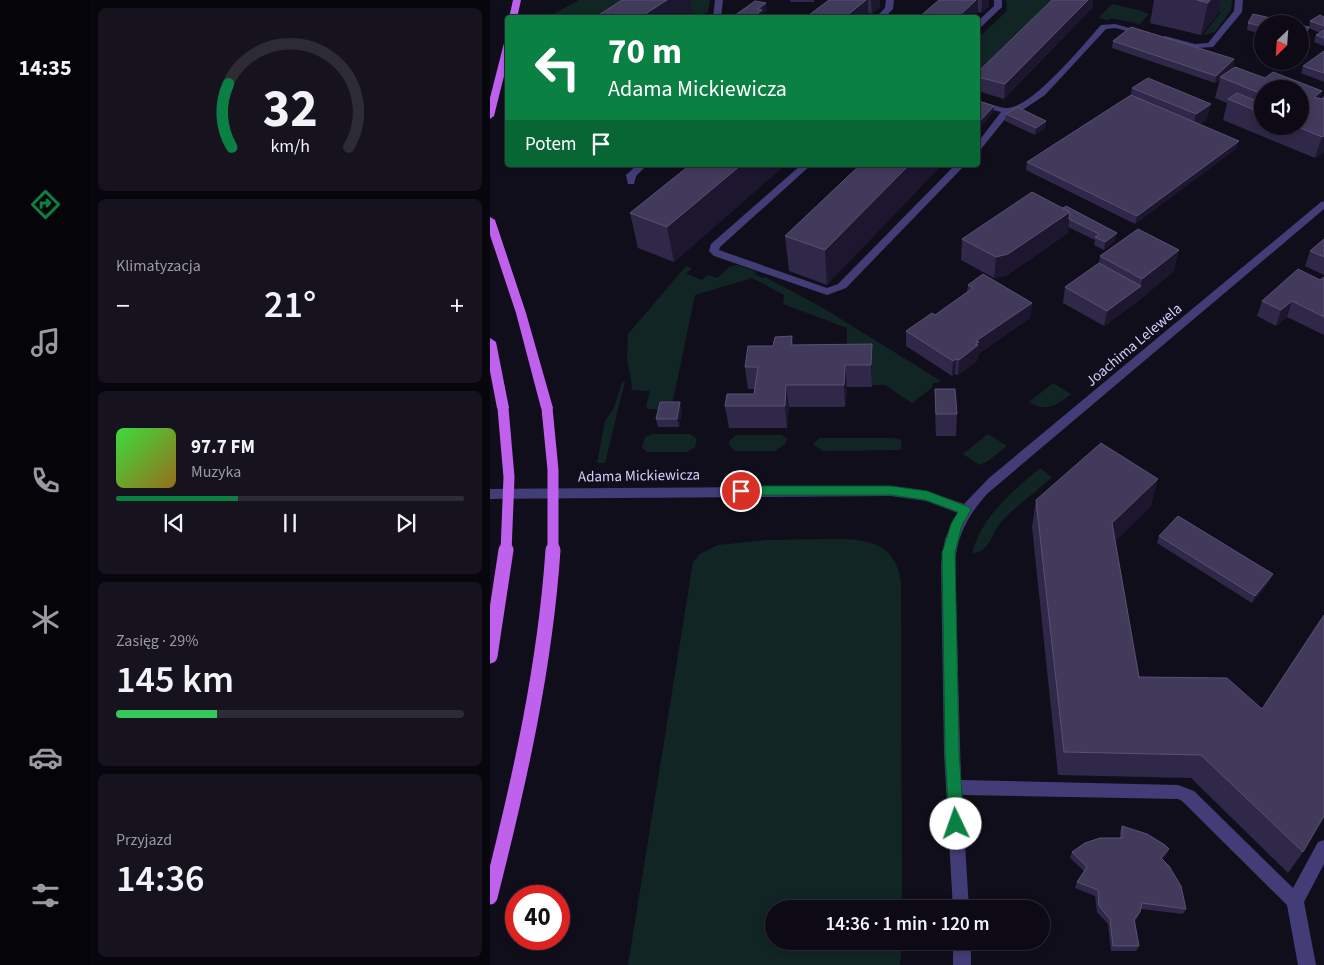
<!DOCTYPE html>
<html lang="pl">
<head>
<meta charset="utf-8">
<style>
  :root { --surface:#0d0a15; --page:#16131e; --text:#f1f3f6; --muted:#9a9aa0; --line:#2d2b34; --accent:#0b8043 }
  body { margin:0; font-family:"Source Sans 3",sans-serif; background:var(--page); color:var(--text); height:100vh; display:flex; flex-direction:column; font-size:19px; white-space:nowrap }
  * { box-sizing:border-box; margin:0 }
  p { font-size:16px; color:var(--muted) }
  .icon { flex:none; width:28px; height:28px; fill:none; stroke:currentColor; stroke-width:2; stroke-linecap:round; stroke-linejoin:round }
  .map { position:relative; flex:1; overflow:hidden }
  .drawer { display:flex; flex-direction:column; gap:8px; padding:8px; background:#07060c; width:400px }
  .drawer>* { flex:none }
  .hud { position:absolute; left:15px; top:15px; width:475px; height:152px; border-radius:5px; box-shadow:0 2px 8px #0003,0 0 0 1px var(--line); background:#0b8043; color:#fff; overflow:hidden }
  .needle { width:32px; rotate:205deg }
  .controls { position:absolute; left:764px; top:15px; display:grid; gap:10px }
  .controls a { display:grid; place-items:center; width:55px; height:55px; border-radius:50%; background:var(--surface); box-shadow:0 2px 8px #0003,0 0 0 1px var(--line); font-size:25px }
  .speed { position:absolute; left:15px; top:885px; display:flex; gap:10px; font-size:25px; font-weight:700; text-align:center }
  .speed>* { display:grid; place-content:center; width:65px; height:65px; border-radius:50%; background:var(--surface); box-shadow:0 2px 8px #0003,0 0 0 1px var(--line); line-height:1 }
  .speed .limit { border:8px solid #d22; background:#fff; color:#111 }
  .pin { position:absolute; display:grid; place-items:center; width:42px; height:42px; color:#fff; margin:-21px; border:2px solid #fff; border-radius:50%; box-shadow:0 1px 5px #0007 }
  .me { position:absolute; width:55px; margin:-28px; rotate:357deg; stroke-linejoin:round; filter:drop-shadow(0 0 4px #0008) }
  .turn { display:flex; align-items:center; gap:18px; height:105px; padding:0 20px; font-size:22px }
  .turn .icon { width:65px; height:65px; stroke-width:2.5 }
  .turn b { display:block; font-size:35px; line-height:42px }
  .then { display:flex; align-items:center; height:48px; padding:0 20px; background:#0003; gap:10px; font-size:19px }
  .big { font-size:38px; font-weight:600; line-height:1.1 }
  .drawer .widget { flex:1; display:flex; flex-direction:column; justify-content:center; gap:8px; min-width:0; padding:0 18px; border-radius:8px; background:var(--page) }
  .drawer .dial { align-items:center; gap:0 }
  .dial svg { height:130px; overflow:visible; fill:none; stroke:var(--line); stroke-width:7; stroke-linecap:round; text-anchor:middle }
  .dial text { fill:var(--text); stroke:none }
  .song { display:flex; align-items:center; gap:15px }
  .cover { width:60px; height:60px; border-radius:8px; background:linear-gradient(135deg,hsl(120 70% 55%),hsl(40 70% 35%)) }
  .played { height:5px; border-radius:2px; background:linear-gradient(90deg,var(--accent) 35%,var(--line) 35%) }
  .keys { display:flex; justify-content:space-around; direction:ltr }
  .heat { display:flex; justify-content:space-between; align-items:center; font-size:28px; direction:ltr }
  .charge { height:8px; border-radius:4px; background:linear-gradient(90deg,#34c759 29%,var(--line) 0) }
  .trip { position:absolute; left:275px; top:900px; width:285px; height:50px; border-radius:25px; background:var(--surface); box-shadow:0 2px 8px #0003,0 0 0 1px var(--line); font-weight:600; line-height:50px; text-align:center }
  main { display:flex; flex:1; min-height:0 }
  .tabs { display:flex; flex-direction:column; width:90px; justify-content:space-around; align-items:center; background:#050408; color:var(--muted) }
  .tabs .icon { width:35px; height:35px }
  .tabs .active { color:var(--accent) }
  .tabs b { font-size:22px; color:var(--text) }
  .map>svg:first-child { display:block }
  .green { fill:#112525 }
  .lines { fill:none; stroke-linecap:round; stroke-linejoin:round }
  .minor { fill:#423d76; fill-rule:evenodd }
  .major { fill:#c061ee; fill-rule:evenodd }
  .major-bridge-far1 { stroke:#c061ee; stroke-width:11 }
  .major-bridge { stroke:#c061ee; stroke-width:15 }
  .wall { fill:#2f2848; fill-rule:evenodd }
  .shaded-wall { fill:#1c162f }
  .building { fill:#413a5b; stroke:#585174 }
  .route { fill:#0b8043; stroke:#07532c }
  .labels { text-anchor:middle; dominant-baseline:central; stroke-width:5; stroke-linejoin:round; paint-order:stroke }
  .street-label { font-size:15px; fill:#d5cefa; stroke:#110e1c }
</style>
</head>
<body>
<main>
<nav class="tabs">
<b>14:35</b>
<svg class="icon active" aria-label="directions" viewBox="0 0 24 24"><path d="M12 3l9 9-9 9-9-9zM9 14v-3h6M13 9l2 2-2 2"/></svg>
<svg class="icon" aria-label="music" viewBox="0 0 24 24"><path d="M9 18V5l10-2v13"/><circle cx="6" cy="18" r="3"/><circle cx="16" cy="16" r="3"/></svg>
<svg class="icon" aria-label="phone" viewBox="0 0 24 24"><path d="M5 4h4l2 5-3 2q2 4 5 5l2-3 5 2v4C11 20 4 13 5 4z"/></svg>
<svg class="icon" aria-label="climate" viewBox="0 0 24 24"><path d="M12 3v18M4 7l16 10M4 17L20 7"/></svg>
<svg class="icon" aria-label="car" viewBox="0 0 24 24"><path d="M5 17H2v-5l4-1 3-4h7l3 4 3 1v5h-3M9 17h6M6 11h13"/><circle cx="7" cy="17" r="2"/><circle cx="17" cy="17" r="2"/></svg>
<svg class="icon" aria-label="filters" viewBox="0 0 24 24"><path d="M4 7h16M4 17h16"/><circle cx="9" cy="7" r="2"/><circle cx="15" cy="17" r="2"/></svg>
</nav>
<section class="drawer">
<div class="widget dial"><svg viewBox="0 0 100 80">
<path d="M14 69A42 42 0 1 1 86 69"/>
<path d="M14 69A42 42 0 0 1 12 30" stroke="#0b8043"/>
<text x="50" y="56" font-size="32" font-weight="700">32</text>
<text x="50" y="72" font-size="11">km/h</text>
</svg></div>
<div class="widget"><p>Klimatyzacja</p>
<div class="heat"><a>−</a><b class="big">21°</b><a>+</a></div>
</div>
<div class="widget">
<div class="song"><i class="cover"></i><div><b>97.7 FM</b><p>Muzyka</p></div></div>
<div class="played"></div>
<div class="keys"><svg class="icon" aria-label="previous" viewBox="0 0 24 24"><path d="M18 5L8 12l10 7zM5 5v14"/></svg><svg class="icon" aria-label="pause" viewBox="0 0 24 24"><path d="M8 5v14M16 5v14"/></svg><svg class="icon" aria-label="next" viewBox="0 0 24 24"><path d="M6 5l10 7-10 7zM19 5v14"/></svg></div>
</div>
<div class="widget"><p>Zasięg · 29%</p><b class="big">145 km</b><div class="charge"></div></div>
<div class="widget"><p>Przyjazd</p><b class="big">14:36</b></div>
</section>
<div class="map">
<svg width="834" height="965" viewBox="0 0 834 965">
  <rect width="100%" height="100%" fill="#110e1c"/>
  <!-- green -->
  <g class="green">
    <path d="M89,0H220L218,12L212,15L205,16L183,10L160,17L56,18Z"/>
    <path d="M516,0H572L488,84V38L517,11Z"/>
    <path d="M680,0H742L741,10L725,32L713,35L731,12Z"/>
    <path d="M622,4L653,11V12L659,14L650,24L621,18L618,20L609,18Z"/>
    <path d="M247,265L267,272L264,273L272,278L275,277L333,308L451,381L442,384V388L422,403L395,385H382V366H357V328L293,304L294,295L262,278L205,295L181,410L158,409L156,406L160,391L141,390L142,386L137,358L138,334L196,266L202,268L196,274L212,280L218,275L227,278L239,267Z"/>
    <path d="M135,381L115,463H107L115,421L124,408L132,382Z"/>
    <path d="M563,383L581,394C567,405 556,413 539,402Z"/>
    <path d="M162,434H200L207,439L205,447L197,452H157L152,447L155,437Z"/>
    <path d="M498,434L517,446L498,461L489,465L473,454Z"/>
    <path d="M246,435H292L297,439L295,444L285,451H245L239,445L240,440Z"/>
    <path d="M330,438H403L411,440L412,449L408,450L333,451L323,444Z"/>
    <path d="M550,468L562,477C546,492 527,505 512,521C502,532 500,553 482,553C492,516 522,492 550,468Z"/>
    <path d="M352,539C384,540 406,547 411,582L412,909H284V941H412L410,965H138L203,562L210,554L228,545L276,540Z"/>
  </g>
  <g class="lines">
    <!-- minor -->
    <g class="minor">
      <path d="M225,0H233L231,18H223Z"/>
      <path d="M396,0H404L403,9L394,18H385L395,8Z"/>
      <path d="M504,0H512V7L491,27H488V21L504,6Z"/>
      <path d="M745,0H753L752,12L723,47L705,48L671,38L675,36L705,44L718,43L744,11Z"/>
      <path d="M625,24L657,33L653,35L625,28L616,29L555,95L534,109L520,113L491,149L488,150V142L511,112L488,106V101C497,102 508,108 517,108C542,108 594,44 611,25Z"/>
      <path d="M147,165H157L146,176L144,184H138L136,175Z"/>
      <path d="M311,165H321L230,247L229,250L337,288L348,284L465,165H475L356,288L337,295L224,256L219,251L221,244Z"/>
      <path d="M834,201V209L498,493C478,515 467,535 465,564L471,780L688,785L704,791L803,888L828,842L834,840V864L814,902L826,965H808L797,905L692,801L688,799L472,795L479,909H463L454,753L451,564L455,539L468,513L436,501L401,496L0,499V489L401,486L437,491L474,504L499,478L831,202Z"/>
      <rect x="463" y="941" width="18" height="24"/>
    </g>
    <!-- major -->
    <g class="major">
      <path d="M23,0H31L27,18H19Z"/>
      <path d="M15,39H18V60L4,116L0,119V98Z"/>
      <path d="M0,217L5,220L36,313L63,408L61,411L57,412L51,408L26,313L0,235Z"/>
      <path d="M0,338L6,342L19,408L13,412L7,408L0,371Z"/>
    </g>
    <!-- major-bridge-far1 -->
    <g class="major-bridge-far1">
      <path d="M13,408L19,477L16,552"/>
      <path d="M57,408L63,470V552"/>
    </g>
    <!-- major-bridge -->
    <g class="major-bridge">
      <path d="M0,656L16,550"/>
      <path d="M0,897C29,783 55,668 63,550"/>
    </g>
  </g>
  <!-- wall -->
  <g class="wall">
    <rect x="300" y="0" width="24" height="2"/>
    <path d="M339,0H390V7L382,14L378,13L372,18H315Z"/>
    <path d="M449,0H499V6L491,13Z"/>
    <path d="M664,0H732L729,12L711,35L660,23Z"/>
    <path d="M603,7L514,99L488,91V72Z"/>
    <path d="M834,17V46L824,42L826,35L830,33L819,28L817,34L813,43L810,42V25L819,27L820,21Z"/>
    <path d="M758,23L772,24V34L757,30Z"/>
    <path d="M641,27L744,59L743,67L735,74L745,67L775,78L783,72L832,91L829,99H831L834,97V152L825,158L733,120L737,103L725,98L730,79L725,83L622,48L623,41ZM772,89H810V126H772Z"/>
    <path d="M834,51V82L811,73L813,66Z"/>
    <path d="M642,88L717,119L710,124L747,148L645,224L536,170L537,162L641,95Z"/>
    <path d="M516,114L556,121L555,128L545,135L515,121Z"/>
    <path d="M200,165H295L184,262L148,248L140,213Z"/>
    <path d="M370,165L337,285L299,271L295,236Z"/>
    <path d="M542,192L625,241L614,250L604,245L605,240L578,227V233L516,276L504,278L471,260L472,239Z"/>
    <path d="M834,239V275L815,266L820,251Z"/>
    <path d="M610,256L684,271L648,301L614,326L573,303L575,287L609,263Z"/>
    <path d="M834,277V335L797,317L786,326L767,316L772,301L830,280Z"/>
    <path d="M478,285L542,303L540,318L488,354L487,361L468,375L465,374L462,376L416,346V331L445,315L477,292Z"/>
    <path d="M302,336L303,345L382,344V387H357L355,407H299L297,428H239L235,406L264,394L265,389H258L255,367L283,346Z"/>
    <path d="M445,389L467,414L466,436H446L445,411Z"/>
    <path d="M192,410L189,427H168L166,419Z"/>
    <path d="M546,500L661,506L625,541L649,677L813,852L798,873L701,778L568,775L542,527Z"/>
    <path d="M669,536L780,581L762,603L667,543Z"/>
    <path d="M632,826L677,855L673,859L696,909L693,914L651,909L648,917L645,921L649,946L646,951H621L618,924L607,912L605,896L585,888L587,882L594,871L580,858L582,852L630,838V832Z"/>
  </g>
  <!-- shaded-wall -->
  <g class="shaded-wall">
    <path d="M177,0H200L203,18H149Z"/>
    <path d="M376,0H378V13L372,18H354Z"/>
    <path d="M381,0H390V7L382,14Z"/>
    <path d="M486,0H488V12L482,18H467Z"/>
    <path d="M492,0H499V6L491,13Z"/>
    <path d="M598,0H603V7L514,99L515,84Z"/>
    <path d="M720,0H732L729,12L711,35L718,3Z"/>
    <path d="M276,3L277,11L273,13V17L262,18L268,9Z"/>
    <path d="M819,27L817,34L813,43L815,35Z"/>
    <path d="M744,59L743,67L731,77H730V79L725,83L726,76Z"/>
    <path d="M832,91L825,112L824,97Z"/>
    <path d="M721,104L717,119L702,129L706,114Z"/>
    <path d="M504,106L503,113L488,130V123Z"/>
    <path d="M556,121L555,128L545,135L546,128Z"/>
    <path d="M834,136V152L825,158L832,137Z"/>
    <path d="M749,141L747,148L645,224L647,216Z"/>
    <path d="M251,165H295L184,262L177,227Z"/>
    <path d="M419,165H452L337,285L335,250Z"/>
    <path d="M580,212L578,233L516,276L504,278L506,257Z"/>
    <path d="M627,233L625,241L614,250L615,242Z"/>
    <path d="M689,250L684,271L648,301L652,279Z"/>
    <path d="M651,286L648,301L614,326L617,311Z"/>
    <path d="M802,301L797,317L786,326L791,310Z"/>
    <path d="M542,303L540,318L488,354L487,361L468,375L469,360L486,341Z"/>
    <path d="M382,344V387L381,365Z"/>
    <path d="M466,359L465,374L462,376L463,361Z"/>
    <path d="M355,365L357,387L355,407L354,385Z"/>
    <path d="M296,385L299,407L297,428L295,406Z"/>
    <path d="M190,402L192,410L189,427L187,419Z"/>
    <path d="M668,479L661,506L616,550L622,523Z"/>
    <path d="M783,574L780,581L762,603L765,596Z"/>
    <path d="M679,849L677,855L668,864L671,858Z"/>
  </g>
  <!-- building -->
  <g class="building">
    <path d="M132,0H177L149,18H104Z"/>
    <path d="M339,0H376L354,18H315Z"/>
    <path d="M449,0H486L467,18H428Z"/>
    <path d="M562,0H598L515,84L488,77V72Z"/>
    <path d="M707,0H720L718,3Z"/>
    <path d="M265,1L276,3L268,9L272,10L262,18H241Z"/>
    <path d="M763,14L806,24H772V26L758,23Z"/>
    <path d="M830,15L834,17V26L820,21Z"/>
    <path d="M810,25L819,27L815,35L810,34Z"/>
    <path d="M641,27L744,59L726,76L623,41Z"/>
    <path d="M834,30V38L826,35Z"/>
    <path d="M834,51V73L813,66Z"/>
    <path d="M745,67L775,78L783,72L832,91L824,97L831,99L834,97V136L832,137L806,126H810V89H772V94L730,77Z"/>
    <path d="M658,78L721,104L706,114L642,88Z"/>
    <path d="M747,93L769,102L767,104L772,106V113L738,99Z"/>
    <path d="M641,95L749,141L647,216L537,162Z"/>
    <path d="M488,101L504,106L488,123Z"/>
    <path d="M527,107L556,121L546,128L516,114Z"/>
    <path d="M200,165H251L177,227L140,213Z"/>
    <path d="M370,165H419L335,250L295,236Z"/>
    <path d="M542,192L580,212L518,254L506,257L472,239Z"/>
    <path d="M576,206L627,233L615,242L605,237L609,234L579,219L580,212L573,208Z"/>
    <path d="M648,229L689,250L652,279L610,256Z"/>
    <path d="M834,239V257L820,251Z"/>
    <path d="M609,263L651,286L617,311L575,287Z"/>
    <path d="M808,269L830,280L834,277V317L802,301L791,310L772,301Z"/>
    <path d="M493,274L542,303L486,341L489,342L485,344L488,345L469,360L466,359L463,361L416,331L442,313L445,315L483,288L478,285Z"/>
    <path d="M302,336L301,345L382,344L381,365H355L354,385H296L295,406H235L237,394H264L268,367H255L258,346H283L285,337Z"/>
    <path d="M445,389H465L467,414H446Z"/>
    <path d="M170,402H190L187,419H166Z"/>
    <path d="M611,443L668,479L622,523L649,677L737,678L772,709L834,615V816L813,852L711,755L574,752L546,500Z"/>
    <path d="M688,516L783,574L765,596L669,536Z"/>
    <path d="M632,826L657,834L675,845L679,849L671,858L679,866L691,886L696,909L652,903L650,912L644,919L649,946H623L620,919L609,906L608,890L587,882L597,867L582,852L595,843L610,838H632Z"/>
  </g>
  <!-- route -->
  <path class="route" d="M251,486H401L437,491L479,507L481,510L472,525L465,553L469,752L474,824L472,829L466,831L461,829L459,824L455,752L452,553L461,524L468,512L435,500L401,495H251L246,491Z"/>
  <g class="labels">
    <!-- street labels -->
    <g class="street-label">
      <text transform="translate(644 345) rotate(-40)">Joachima Lelewela</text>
      <text transform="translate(149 476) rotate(-1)">Adama Mickiewicza</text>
    </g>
  </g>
</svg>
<div class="controls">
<a><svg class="needle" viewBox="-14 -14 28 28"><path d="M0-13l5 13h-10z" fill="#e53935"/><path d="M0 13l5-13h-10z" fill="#9a9aa0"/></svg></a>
<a><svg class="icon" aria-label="sound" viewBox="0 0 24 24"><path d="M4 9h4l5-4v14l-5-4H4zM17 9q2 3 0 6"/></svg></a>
</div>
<div class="speed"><div class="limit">40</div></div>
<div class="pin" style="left:251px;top:491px;background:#d93025"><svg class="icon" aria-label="arrive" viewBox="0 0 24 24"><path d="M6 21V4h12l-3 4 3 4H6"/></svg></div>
<svg class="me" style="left:466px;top:824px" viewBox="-20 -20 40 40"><circle r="19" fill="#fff"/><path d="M0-13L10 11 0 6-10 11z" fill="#0b8043"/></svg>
<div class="trip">14:36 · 1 min · 120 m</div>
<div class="hud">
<div class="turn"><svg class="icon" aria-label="left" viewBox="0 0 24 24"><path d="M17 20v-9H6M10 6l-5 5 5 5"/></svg><div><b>70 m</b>Adama Mickiewicza</div></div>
<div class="then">Potem<svg class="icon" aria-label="arrive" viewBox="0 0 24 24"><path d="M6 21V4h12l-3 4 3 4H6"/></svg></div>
</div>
</div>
</main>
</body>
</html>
